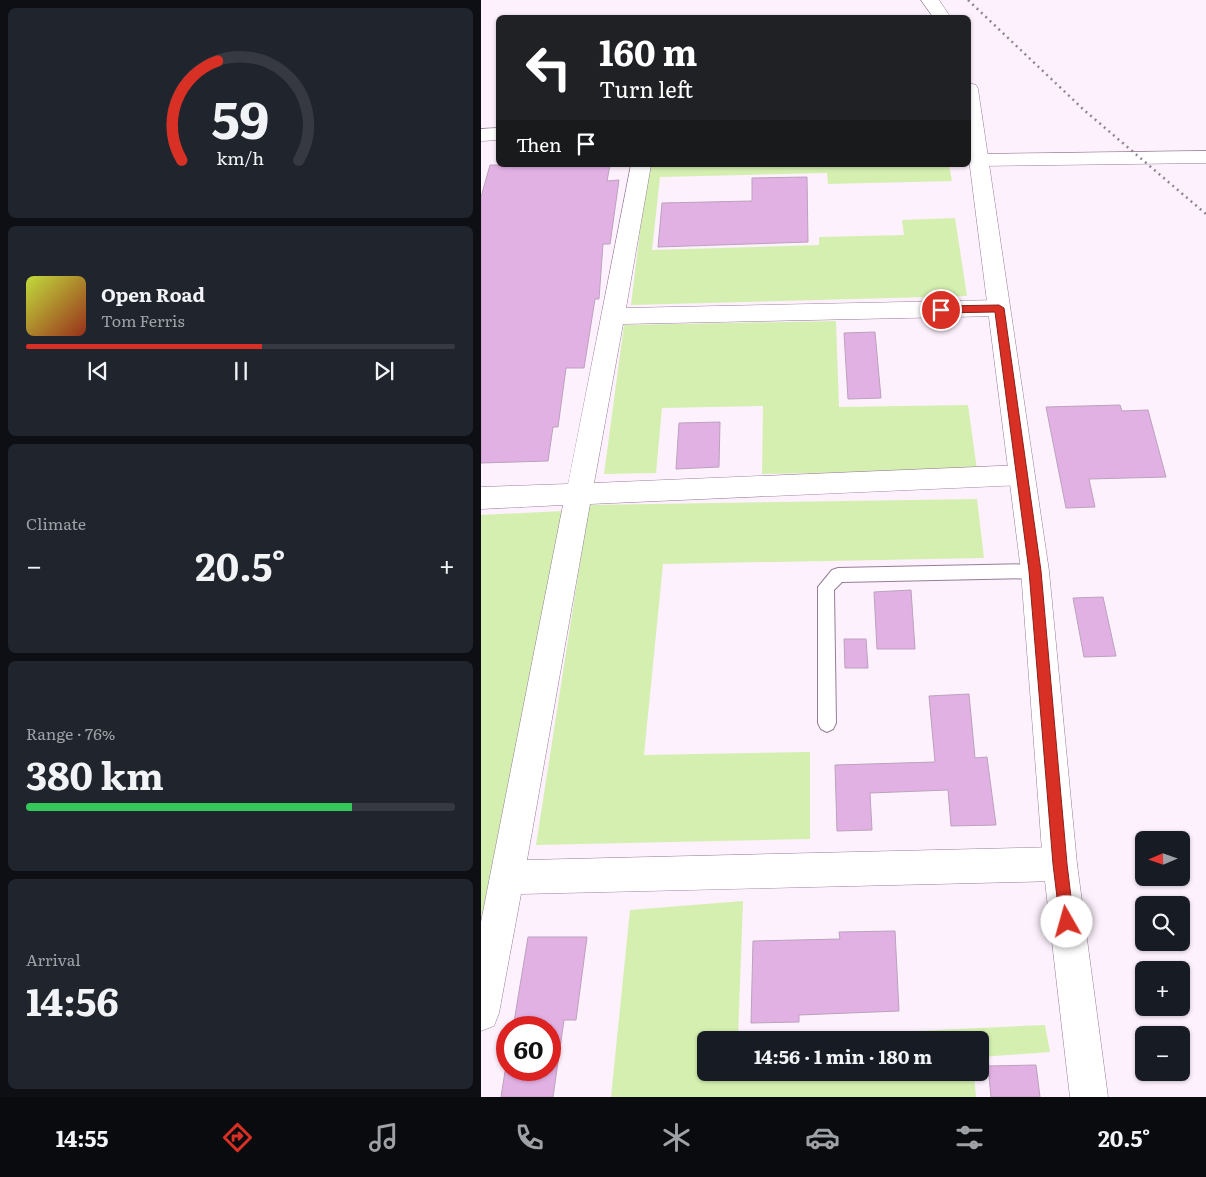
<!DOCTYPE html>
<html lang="en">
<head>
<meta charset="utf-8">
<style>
  :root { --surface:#171b24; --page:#20242c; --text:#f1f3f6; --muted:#9ea1a6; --line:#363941; --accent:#d93025 }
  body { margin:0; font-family:Literata,serif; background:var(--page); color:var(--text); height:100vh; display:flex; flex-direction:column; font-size:19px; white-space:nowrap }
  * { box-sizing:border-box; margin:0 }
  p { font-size:16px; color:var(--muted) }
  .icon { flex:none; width:28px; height:28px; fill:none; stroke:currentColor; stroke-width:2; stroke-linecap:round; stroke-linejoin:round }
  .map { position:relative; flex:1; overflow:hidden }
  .details { display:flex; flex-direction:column; gap:8px; padding:8px; background:#0d0f14; width:481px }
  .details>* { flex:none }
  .top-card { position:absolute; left:15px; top:15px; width:475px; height:152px; border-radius:8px; box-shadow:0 1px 4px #0004; background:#202124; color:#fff; overflow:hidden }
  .needle { width:32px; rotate:268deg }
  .tools { position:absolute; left:654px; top:831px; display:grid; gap:10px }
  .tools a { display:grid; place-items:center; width:55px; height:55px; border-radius:8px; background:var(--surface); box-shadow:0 1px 4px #0004; font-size:25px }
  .speed { position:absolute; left:15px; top:1016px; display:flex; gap:10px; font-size:25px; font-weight:700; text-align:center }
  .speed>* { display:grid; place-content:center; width:65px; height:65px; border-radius:50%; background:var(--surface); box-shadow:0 1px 4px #0004; line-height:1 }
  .speed .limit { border:8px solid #d22; background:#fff; color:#111 }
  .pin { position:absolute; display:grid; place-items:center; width:42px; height:42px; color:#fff; margin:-21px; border:2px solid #fff; border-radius:50%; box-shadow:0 1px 5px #0007 }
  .me { position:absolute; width:55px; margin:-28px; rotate:353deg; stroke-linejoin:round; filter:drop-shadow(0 0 4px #0008) }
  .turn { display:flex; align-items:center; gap:18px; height:105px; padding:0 20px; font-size:22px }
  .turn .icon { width:65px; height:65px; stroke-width:2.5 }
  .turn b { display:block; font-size:35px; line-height:42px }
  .then { display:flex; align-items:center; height:48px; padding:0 20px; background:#0003; gap:10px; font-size:19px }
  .big { font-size:38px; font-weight:700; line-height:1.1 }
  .details .card { flex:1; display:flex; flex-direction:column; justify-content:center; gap:8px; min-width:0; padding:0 18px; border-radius:8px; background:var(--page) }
  .details .dial { align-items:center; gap:0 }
  .dial svg { height:130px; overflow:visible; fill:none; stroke:var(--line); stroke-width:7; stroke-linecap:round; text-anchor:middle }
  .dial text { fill:var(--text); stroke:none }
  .song { display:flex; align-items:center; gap:15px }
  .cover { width:60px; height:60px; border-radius:8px; background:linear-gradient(135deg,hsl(70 70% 55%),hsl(10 70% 35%)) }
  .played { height:5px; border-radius:2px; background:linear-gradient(90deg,var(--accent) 55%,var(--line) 55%) }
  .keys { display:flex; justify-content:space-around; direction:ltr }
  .heat { display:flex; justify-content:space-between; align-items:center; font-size:28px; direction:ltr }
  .charge { height:8px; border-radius:4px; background:linear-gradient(90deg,#34c759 76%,var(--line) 0) }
  .trip { position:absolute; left:216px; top:1031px; width:292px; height:50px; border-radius:8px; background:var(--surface); box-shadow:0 1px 4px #0004; font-weight:700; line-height:50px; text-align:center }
  .dock { display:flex; height:80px; justify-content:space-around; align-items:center; background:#090b0e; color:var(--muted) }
  .dock .icon { width:35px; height:35px }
  .dock .active { color:var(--accent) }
  .dock b { font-size:22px; color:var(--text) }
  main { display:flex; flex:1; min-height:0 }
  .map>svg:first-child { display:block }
  .green { fill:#d5efb0 }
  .building { fill:#e2b1e4; stroke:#bca1bd }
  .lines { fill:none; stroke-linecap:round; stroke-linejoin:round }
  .service-casing { stroke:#967c97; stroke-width:2 }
  .minor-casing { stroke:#967c97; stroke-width:1 }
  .primary-casing { stroke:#967c97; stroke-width:1 }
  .service { fill:#fff; fill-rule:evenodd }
  .minor { fill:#fff; fill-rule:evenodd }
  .primary { fill:#fff; fill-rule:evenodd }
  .rail { stroke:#908590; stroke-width:2.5; stroke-dasharray:2 4; stroke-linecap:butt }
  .route { fill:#d93025; stroke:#8d1f18 }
</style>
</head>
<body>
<main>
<section class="details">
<div class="card dial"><svg viewBox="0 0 100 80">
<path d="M14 69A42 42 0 1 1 86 69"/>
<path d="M14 69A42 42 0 0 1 36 8" stroke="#d93025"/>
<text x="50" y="56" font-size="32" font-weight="700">59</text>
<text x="50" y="72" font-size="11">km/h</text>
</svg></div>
<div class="card">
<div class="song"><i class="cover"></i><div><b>Open Road</b><p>Tom Ferris</p></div></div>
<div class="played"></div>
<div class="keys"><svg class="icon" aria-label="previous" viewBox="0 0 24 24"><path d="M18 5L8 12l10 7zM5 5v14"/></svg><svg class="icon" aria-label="pause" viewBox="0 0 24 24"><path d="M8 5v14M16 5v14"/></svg><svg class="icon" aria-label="next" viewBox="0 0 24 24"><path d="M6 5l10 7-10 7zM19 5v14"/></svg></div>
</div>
<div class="card"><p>Climate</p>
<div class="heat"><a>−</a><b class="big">20.5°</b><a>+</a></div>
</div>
<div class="card"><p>Range · 76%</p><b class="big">380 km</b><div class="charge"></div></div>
<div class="card"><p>Arrival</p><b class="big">14:56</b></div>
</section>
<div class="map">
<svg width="725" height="1097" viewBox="0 0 725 1097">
  <rect width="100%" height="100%" fill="#fdf1fd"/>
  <!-- green -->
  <g class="green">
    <path d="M167,165H468L471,181L347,184L346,173L179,177L171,250L338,245V237L423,235L421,220L474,218L486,296L150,305Z"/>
    <path d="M355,321L358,407L487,405L496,470L281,474L282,406L181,408L175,473L123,474L143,325Z"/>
    <path d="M496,499L503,558L182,564L163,755L329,752V839L55,845L108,505Z"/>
    <path d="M82,511L0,944V515Z"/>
    <path d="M262,901L257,1039L564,1025L569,1052L500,1057V1040H225V1072L493,1073L495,1097H130L149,910Z"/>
  </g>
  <!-- building -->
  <g class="building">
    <path d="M9,165H129L126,181L138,180L129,244H122L118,299H114L103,368H85L77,427H72L67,461L0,463V197Z"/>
    <path d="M326,177L327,242L177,247L181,203L271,201V178Z"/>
    <path d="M394,332L400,398L367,399L363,333Z"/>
    <path d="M639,405L641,411L667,410L685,477L608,479L614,507L585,508L565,407Z"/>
    <path d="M239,422L238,467L195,469L198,423Z"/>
    <path d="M430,590L434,649H396L393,592Z"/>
    <path d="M622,597L635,656L603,657L592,598Z"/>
    <path d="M363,639H385L387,668H364Z"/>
    <path d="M488,694L494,758L506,757L515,825L470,826L467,790L389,793L391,830L356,831L354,765L454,762L448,696Z"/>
    <path d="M414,931L418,1011L318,1015V1022L270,1023L272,941L359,939L358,932Z"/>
    <path d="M47,937H106L95,1020H83L72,1097H20L26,1059V1070H69V1028H32Z"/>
    <path d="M555,1065L559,1097H510L507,1066Z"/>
  </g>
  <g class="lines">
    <!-- service casing -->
    <g class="service-casing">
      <path id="service" d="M554,564L560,566L562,571L560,576L554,578L361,582L353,590L355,723L352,729L346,732L340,729L337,723V587L351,570L357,568Z"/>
    </g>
    <!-- minor casing -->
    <g class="minor-casing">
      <g id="minor">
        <path d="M18,128V140L0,141V129Z"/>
        <path d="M725,151V163L497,166L490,164L488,161L490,156L497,154Z"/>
        <path d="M150,165H170L145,308L518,300L526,302L529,308L526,314L518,316L142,324L113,483L541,465L550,468L554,475L550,482L541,485L109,504L46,860L579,847L591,852L596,864L591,876L579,881L40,894L18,1013L13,1026L0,1031V922L82,505L0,509V487L87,484Z"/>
      </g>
    </g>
    <!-- primary casing -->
    <g class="primary-casing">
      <g id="primary">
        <path d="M440,0H458L470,18H453Z"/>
        <path d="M488,83L495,85L497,89L568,571L596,864L627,1097H589L562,864L540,571L488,159Z"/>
      </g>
    </g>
    <!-- service -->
    <use href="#service" class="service"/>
    <!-- minor -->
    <use href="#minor" class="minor"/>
    <!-- primary -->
    <use href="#primary" class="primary"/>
    <!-- rail -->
    <path class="rail" d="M487,0L603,110L725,214"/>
  </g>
  <!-- route -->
  <path class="route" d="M518,305L523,308L560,571L586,864L593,922L591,927L586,929L581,927L579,922L572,864L548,571L514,312L460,313L455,310L460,306Z"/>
</svg>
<div class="tools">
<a><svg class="needle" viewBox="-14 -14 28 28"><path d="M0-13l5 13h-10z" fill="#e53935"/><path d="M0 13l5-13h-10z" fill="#9ea1a6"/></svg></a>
<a><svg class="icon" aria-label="search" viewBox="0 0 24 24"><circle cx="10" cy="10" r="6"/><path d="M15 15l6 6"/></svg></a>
<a>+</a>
<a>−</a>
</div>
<div class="speed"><div class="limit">60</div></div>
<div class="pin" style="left:460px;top:310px;background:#d93025"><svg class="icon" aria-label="arrive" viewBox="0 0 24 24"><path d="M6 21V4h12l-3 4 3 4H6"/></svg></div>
<svg class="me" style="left:586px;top:922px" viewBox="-20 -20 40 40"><circle r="19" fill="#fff"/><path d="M0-13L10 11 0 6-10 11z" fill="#d93025"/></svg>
<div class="trip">14:56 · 1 min · 180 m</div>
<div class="top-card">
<div class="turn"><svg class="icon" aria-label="left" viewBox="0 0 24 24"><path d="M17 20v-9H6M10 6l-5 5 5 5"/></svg><div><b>160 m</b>Turn left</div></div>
<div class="then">Then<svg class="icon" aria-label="arrive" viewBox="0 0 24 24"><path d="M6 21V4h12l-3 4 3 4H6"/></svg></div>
</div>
</div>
</main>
<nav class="dock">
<b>14:55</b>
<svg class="icon active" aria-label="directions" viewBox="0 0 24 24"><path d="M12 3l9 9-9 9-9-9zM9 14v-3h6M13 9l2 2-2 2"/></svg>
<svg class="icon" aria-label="music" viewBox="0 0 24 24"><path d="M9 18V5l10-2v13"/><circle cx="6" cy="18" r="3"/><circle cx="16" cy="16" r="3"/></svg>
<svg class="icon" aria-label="phone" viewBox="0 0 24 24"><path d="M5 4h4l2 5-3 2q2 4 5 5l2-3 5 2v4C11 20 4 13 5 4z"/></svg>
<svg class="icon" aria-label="climate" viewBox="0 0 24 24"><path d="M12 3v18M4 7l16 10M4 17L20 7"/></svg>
<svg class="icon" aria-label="car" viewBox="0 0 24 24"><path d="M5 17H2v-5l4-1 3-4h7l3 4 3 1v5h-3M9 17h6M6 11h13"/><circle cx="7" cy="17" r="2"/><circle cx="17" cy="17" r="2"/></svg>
<svg class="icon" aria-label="filters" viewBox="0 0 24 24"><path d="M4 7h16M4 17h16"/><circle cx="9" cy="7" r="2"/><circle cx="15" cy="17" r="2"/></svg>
<b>20.5°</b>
</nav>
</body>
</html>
